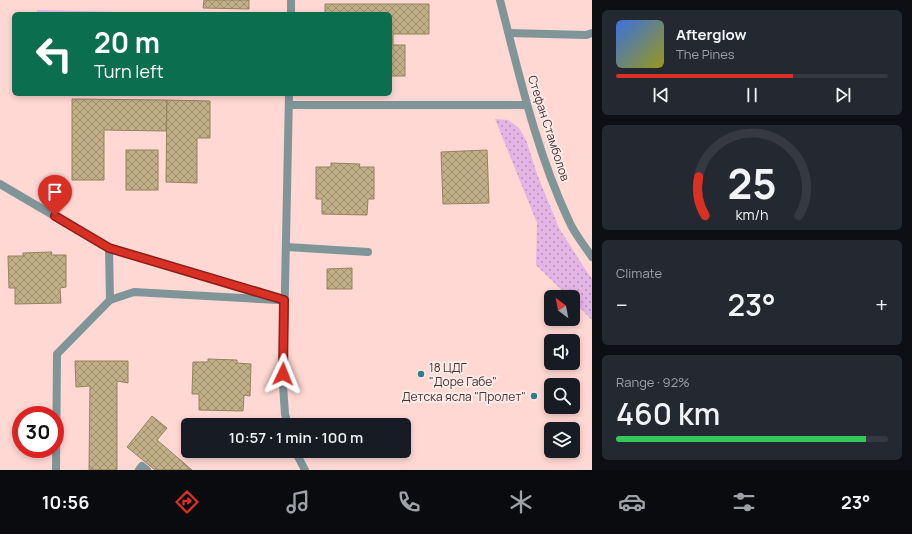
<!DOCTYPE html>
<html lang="en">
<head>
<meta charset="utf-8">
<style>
  :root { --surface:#171b24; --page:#242831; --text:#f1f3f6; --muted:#9ea1a6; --line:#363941; --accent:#d93025 }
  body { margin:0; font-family:Manrope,sans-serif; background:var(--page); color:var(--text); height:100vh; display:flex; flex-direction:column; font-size:15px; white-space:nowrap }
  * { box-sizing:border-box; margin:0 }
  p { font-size:13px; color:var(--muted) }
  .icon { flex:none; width:22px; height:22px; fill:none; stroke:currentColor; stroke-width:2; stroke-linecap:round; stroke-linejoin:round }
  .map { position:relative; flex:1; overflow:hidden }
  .drawer { display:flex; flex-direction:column; gap:10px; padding:10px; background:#0d0f14; width:320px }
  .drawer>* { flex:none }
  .hud { position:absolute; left:12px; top:12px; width:380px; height:84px; border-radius:6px; box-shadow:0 2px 6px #0003; background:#0b6e4f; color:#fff; overflow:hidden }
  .needle { width:26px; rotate:328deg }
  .tools { position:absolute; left:544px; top:290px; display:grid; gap:8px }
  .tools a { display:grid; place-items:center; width:36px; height:36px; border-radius:6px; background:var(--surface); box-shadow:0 2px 6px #0003; font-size:20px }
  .speed { position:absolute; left:12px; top:406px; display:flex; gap:8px; font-size:20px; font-weight:700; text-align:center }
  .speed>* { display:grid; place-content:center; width:52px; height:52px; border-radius:50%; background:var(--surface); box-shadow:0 2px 6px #0003; line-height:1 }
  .speed .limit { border:6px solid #d22; background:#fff; color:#111 }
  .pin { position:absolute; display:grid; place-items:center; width:34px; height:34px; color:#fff; margin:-41px -17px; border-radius:50% 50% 50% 0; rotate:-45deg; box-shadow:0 0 4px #0007 }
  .pin .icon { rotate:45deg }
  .me { position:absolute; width:44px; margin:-22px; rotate:2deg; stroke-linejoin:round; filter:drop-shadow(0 0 3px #0008) }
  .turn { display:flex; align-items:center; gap:14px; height:84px; padding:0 16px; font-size:18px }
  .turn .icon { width:52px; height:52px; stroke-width:2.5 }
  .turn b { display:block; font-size:28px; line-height:34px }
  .big { font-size:30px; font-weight:600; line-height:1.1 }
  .drawer .card { flex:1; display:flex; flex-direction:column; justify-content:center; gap:6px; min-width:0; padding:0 14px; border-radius:6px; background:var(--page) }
  .drawer .dial { align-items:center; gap:0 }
  .dial svg { height:104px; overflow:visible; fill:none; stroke:var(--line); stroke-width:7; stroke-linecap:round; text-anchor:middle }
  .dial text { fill:var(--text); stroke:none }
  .song { display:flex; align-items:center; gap:12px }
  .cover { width:48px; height:48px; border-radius:6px; background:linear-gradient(135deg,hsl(220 70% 55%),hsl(60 70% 35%)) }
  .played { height:4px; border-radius:2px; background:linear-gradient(90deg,var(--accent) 65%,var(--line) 65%) }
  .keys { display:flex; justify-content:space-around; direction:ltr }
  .heat { display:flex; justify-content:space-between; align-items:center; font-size:22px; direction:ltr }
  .charge { height:6px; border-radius:3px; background:linear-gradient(90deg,#34c759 92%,var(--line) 0) }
  .trip { position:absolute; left:181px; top:418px; width:230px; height:40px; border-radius:6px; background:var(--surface); box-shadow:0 2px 6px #0003; font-weight:600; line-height:40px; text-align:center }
  .tabs { display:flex; height:64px; justify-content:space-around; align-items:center; background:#090b0e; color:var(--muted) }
  .tabs .icon { width:28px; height:28px }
  .tabs .current { color:var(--accent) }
  .tabs b { font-size:18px; color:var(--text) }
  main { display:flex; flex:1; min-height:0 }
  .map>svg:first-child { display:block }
  .grass { fill:url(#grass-dots) }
  .pitch { fill:#e4b4e5 }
  .building { fill:url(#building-cross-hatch); stroke:#94835d }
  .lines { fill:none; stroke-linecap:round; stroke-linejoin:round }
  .lane { stroke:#7f9598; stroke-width:8 }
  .street { stroke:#7f9598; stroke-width:8 }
  .route-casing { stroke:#8d1f18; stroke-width:10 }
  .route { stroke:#d93025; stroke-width:7 }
  .poi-dot { fill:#367e86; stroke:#feeae7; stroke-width:1.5 }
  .labels { text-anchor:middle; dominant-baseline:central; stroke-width:4; stroke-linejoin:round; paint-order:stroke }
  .street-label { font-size:12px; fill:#493633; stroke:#feeae7 }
  .poi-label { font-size:12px; fill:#493633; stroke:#feeae7; text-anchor:start }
</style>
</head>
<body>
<main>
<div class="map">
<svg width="592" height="470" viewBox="0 0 592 470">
  <defs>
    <pattern id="grass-dots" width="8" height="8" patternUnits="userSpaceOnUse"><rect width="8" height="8" fill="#e4b4e5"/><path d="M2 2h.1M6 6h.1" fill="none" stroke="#bb93ba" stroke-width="1.8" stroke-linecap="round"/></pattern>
    <pattern id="building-cross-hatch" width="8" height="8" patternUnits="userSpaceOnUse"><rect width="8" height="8" fill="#c1af88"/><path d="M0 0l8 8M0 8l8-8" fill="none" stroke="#9f8f70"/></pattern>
  </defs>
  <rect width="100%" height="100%" fill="#ffd7d3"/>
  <!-- grass -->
  <path class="grass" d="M495,119L508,120L519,128L526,140L537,174L559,228L587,272L592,278V320L573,301V297H569L536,265L537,223Z"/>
  <!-- pitch -->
  <path class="pitch" d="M37,10L155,13V14H37Z"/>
  <!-- building -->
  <g class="building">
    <path d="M204,0H249V9L203,8Z"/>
    <path d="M325,4H429V34H393V45H390V14H325Z"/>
    <rect x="390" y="45" width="15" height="31"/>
    <path d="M72,99L167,100L166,131L104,130V180H72Z"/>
    <path d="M167,100L210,101V138H197V183L166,182Z"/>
    <rect x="126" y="150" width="32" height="40"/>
    <path d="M487,150L489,203L443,204L441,152Z"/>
    <path d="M331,163L360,164L359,167H374V199H368L367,215L322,214V199H316V167H331Z"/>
    <path d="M50,252H52L51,255H66V287L60,288L61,303L15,304V288H9L8,256H23V253Z"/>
    <path d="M352,268V289H327V269Z"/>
    <path d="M208,359L237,360V363L251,364L250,396L244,395L243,411L199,410V394H192L193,362H208Z"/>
    <path d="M75,361H128V383L117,381V470H89L90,386L76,387Z"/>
    <path d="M152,416L167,428L157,440L192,470H155L127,447Z"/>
  </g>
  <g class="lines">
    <!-- lane -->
    <g class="lane">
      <path d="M509,33L586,35L592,33"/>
      <path d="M289,105H527"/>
      <path d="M287,247L368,252"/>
      <path d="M109,248L110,300"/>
      <path d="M56,470L57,354L110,300L134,292L279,300"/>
      <path d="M139,470L142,466L147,470"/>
    </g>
    <!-- street -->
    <g class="street">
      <path d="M500,0C519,74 536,151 569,221C574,233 584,245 592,257"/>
      <path d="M291,14V0"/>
      <path d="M0,184L109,248L284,300"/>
      <path d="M288,425L285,414L283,385L289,94"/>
      <path d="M295,451L305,470"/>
    </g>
  </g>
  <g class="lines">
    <!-- route casing -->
    <g class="route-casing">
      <path id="route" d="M55,216L109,248L284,300L283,374"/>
    </g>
    <!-- route -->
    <use href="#route" class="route"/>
  </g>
  <!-- markers -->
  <g class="poi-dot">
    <circle cx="421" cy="374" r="4"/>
    <circle cx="534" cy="396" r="4"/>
  </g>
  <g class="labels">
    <!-- street labels -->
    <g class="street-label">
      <text transform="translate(549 128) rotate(72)">Стефан Стамболов</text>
    </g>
    <!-- poi labels -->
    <g class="poi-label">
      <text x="429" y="367">18 ЦДГ<tspan x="429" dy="14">"Доре Габе"</tspan></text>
      <text x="526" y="396" text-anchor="end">Детска ясла "Пролет"</text>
    </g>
  </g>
</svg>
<div class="tools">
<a><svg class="needle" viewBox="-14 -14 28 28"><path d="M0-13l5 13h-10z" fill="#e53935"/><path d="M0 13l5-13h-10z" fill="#9ea1a6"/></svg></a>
<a><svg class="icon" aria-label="sound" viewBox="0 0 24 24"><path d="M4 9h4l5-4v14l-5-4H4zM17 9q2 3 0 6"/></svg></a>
<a><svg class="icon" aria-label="search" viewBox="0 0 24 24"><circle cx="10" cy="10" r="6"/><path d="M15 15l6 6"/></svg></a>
<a><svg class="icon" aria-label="layers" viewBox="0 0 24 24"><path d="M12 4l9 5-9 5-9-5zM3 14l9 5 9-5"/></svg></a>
</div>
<div class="speed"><div class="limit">30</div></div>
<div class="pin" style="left:55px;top:216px;background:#d93025"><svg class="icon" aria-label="arrive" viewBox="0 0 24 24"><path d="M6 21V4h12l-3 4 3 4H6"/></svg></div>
<svg class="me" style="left:283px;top:374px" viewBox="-20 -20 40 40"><path d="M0-17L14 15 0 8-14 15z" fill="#d93025" stroke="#fff" stroke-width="4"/></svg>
<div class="trip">10:57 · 1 min · 100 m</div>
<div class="hud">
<div class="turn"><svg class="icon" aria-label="left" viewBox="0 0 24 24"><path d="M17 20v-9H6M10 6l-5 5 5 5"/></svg><div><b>20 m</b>Turn left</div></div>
</div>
</div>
<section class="drawer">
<div class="card">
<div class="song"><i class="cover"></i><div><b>Afterglow</b><p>The Pines</p></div></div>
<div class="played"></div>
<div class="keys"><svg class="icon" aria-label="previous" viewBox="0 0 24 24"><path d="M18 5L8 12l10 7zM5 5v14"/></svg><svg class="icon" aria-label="pause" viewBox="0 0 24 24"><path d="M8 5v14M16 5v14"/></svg><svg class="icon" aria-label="next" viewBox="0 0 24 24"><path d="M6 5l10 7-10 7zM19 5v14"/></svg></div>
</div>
<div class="card dial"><svg viewBox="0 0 100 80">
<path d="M14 69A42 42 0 1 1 86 69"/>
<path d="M14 69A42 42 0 0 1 9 39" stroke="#d93025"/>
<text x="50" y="56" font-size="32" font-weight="700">25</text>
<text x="50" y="72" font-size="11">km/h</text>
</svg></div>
<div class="card"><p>Climate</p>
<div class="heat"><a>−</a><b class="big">23°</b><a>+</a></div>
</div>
<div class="card"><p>Range · 92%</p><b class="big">460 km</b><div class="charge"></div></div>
</section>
</main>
<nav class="tabs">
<b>10:56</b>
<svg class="icon current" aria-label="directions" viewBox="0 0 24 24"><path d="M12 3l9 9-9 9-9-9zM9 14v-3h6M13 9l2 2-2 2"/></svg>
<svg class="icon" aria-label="music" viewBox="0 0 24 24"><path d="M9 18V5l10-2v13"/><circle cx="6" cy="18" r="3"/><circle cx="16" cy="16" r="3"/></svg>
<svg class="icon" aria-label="phone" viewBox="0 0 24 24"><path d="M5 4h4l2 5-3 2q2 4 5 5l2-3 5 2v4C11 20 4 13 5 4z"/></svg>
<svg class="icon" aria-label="climate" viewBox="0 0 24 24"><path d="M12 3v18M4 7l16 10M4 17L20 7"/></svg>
<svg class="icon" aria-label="car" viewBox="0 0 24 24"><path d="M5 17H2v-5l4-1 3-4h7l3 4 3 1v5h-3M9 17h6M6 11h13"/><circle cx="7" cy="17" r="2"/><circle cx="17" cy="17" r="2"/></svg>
<svg class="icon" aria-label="filters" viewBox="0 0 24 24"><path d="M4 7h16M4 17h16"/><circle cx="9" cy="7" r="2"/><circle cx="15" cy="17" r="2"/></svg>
<b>23°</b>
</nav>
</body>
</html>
